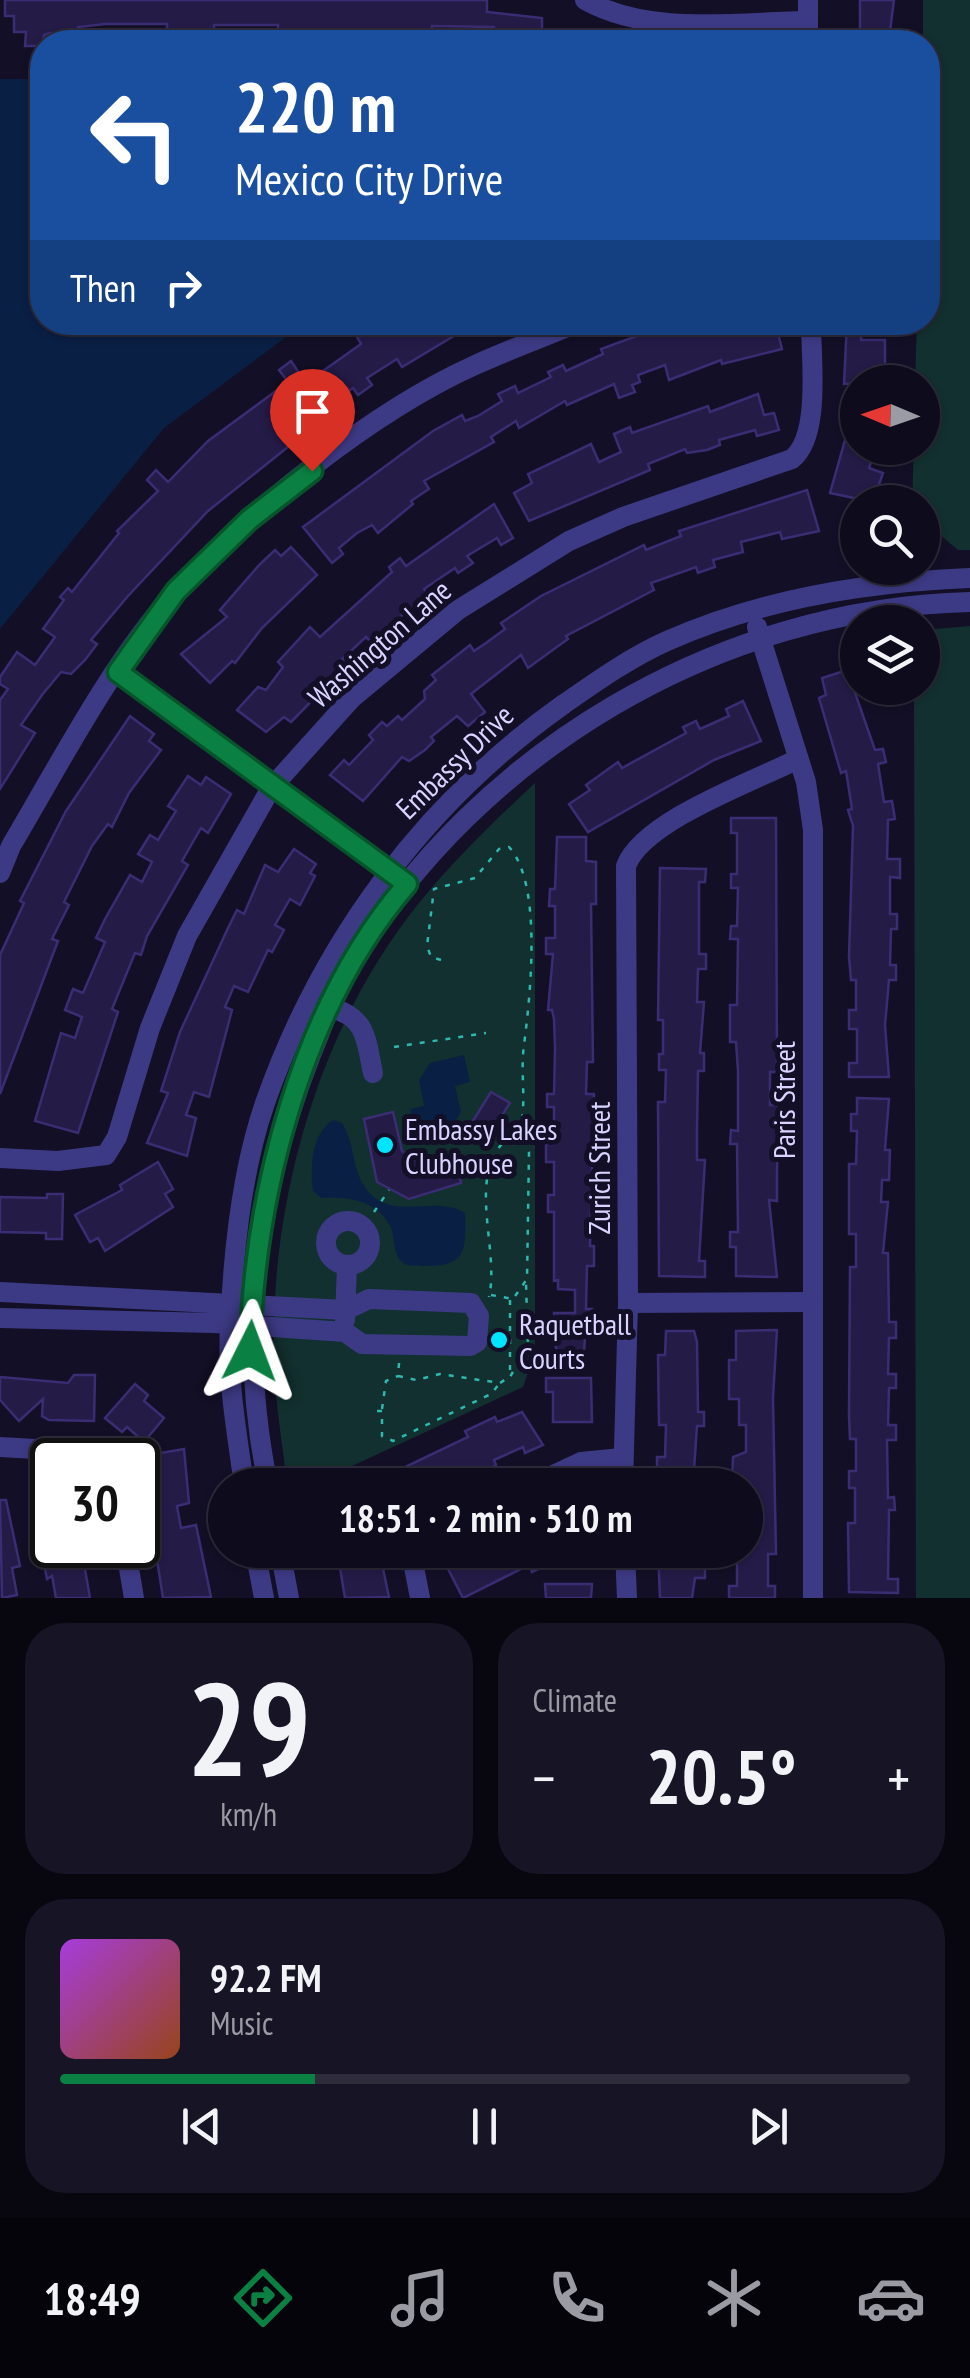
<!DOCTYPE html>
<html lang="en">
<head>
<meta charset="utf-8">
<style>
  :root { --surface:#0e0b1c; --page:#171425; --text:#f1f3f6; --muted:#9b9ba3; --line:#2e2b3b; --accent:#0b8043 }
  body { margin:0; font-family:"PT Sans Narrow",sans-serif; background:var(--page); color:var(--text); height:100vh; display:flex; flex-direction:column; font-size:38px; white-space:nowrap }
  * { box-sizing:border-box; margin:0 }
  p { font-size:32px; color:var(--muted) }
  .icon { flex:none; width:55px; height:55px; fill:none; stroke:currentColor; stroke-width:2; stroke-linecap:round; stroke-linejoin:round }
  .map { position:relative; height:1598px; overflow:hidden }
  .sheet { display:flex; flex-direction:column; gap:25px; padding:25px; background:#08060f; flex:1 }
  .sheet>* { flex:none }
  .top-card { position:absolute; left:30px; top:30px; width:910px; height:305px; border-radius:40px; box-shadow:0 2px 8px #0004,0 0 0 2px var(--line); background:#1a4fa0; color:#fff; overflow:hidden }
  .needle { width:65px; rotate:272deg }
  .controls { position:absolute; left:840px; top:365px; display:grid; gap:20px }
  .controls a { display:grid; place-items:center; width:100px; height:100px; border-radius:50%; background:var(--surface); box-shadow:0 2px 8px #0004,0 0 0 2px var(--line); font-size:50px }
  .speed { position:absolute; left:30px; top:1438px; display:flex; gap:20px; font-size:50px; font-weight:700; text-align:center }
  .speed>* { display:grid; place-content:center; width:130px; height:130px; border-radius:50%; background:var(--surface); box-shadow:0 2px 8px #0004,0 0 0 2px var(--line); line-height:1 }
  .speed .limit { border:5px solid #111; border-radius:15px; background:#fff; color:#111 }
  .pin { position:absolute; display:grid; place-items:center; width:85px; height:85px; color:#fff; margin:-102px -42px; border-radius:50% 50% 50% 0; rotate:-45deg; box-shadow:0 0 10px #0007 }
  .pin .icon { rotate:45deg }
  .me { position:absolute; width:110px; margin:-55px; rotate:3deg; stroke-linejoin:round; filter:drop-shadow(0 0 8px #0008) }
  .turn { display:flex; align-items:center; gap:35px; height:210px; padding:0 40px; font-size:45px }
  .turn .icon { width:130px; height:130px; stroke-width:2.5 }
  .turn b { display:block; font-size:70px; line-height:85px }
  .then { display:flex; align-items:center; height:95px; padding:0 40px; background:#0003; gap:20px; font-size:38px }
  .big { font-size:75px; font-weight:700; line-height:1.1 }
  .sheet .tile { flex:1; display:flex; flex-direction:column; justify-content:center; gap:15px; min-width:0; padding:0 35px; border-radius:40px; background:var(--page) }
  .sheet .dial { align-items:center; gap:0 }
  .dial b { font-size:130px; line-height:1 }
  .song { display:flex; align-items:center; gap:30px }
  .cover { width:120px; height:120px; border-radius:15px; background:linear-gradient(135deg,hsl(280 70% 55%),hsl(20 70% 35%)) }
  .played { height:10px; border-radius:5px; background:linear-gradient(90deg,var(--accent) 30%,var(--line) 30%) }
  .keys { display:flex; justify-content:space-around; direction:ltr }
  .heat { display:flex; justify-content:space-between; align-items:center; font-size:55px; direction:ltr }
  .sheet .tiles { flex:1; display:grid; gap:25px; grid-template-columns:1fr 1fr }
  .tile:last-child { grid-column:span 2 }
  .trip { position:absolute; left:208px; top:1468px; width:555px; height:100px; border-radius:50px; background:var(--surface); box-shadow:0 2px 8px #0004,0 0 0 2px var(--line); font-weight:700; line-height:100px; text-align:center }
  .tab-bar { display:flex; height:160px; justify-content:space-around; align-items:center; background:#06040b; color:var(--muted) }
  .tab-bar .icon { width:70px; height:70px }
  .tab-bar .active { color:var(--accent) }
  .tab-bar b { font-size:45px; color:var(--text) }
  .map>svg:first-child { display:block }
  .green { fill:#12302f }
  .water { fill:#0a1f44 }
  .building { fill:#241b47; stroke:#3b2d73; stroke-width:2.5 }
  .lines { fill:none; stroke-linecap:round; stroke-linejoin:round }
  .path { stroke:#2fb8b0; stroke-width:2.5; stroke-dasharray:5 8; stroke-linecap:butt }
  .minor { stroke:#3d3a85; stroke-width:20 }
  .route-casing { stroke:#07532c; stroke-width:25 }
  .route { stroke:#0b8043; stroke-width:18 }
  .poi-dot { fill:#00e5ff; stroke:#130f26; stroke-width:4 }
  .labels { text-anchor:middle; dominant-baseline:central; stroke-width:10; stroke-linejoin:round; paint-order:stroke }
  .street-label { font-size:30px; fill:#d9d4ff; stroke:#130f26 }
  .poi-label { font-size:30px; fill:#d9d4ff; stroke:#130f26; text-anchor:start }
</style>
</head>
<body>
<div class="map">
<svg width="970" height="1598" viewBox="0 0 970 1598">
  <rect width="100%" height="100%" fill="#130f26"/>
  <!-- green -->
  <g class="green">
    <path d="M923,0H970V550H958L931,527H923L922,502H912L914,448H922V382H915L917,323L928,322V42H923Z"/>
    <path d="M970,626V1598H916L914,688H922L923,630Z"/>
    <path d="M535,783V1353L523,1387L311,1485H287C283,1445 275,1404 274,1364C269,1205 317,1029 419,903C454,860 494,821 535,783Z"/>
  </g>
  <!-- water -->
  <g class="water">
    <path d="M0,79H42V322L305,323L164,428L0,629Z"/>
    <path d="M464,1055L470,1082L455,1086L461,1112L451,1129L416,1137L410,1109L424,1106L419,1080L430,1063Z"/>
    <path d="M333,1120L342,1123C354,1141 352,1165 363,1184C388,1226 433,1193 465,1213C467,1252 465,1267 423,1266C415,1265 406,1267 401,1261C392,1252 396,1235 389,1224C374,1199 347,1197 321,1198L313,1191C310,1167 311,1134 333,1120Z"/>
  </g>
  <!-- building -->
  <g class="building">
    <path d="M5,0H487V12L542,18V42H494V27L432,26V39L419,38L278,33V25H214V34L167,38V24H105L78,27V34L50,33L44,35L42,46H25L26,32H14V16H5Z"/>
    <path d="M860,0H894L889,39H860Z"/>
    <path d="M384,322H477L402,367L397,359L367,378L372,385L358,395L353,388L324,408L329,414L208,511L128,596L91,640L97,644L85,660L71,674L61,672L42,695L21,725L35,733L0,789V700L8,689L0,684V677L17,652L35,665L55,637L43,629L64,600L60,597L68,588L72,592L119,533L117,531L158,491L147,480L156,470L168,482L208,441L288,382L279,370L291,361L306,383L361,344L356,335Z"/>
    <path d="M675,322H775L782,349L722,364L721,360L669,380L665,365L638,375L640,382L632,385L635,392L619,398L614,384L567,405L565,401L519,428L516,421L491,437L494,442L424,481L429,489L411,501L413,504L378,533L372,525L357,533L339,548L343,554L332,563L303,527L433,431L462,415L465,421L478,416L502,401L498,394L515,386L518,393L551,377L548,372L563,365L566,371L603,354L601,349Z"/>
    <path d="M847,322H862L861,340H885V370H891V382L844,384Z"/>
    <path d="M758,394L764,415L774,413L779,430L757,436L755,430L719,440L720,445L707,450L687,453L685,449L648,464L650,470L529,521L514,493L532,483L528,474L591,444L599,462L621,452L614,434L630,427L632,433L708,406L710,412Z"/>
    <path d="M845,420H858V454L872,459L869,468L883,473L873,502L830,493L845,440Z"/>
    <path d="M807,490L819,531L782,539L780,532L741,542L743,552L713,560L715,567L698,573L696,567L651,583L654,590L566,636L568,639L528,668L521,655L471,694L485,712L468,726L457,716L431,737L434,741L425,750L409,761L402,757L363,801L330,775L344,760L349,765L373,740L369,735L382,722L387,726L398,716L402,720L425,699L424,691L436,680L432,675L470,645L474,651L486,643L505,629L501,623L541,596L644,545L646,550L681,536L679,531Z"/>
    <path d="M494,504L513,538L501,545L497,538L467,556L473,563L458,573L455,568L424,589L428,593L371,642L366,637L342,659L347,665L291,722L284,717L266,732L237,710L258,687L266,690L283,667L278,662L310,627L320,637L392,572L389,567L400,558L406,566Z"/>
    <path d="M291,547L317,575L262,628L235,663L232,661L210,683L181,654L227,617L220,610L260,564L275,550L281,556Z"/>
    <path d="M847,670L875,750L883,749L886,762L878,764L884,802L892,801L895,819L888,820L887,859H900V878L890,877V914H897V929H891L890,965H896V980H889L885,1025L889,1077H849V1063H857V1029H849V1010H856V980H851L849,957L853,826L848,810L852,809L846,771L841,773L819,698L826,695L822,678Z"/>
    <path d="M743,701L761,741L714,760L588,832L569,804L590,790L586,785L618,762L622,768L686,733L683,727L696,721L700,729L729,716L726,709Z"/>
    <path d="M130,716L154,734L149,741L161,750L129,793L112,827L108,824L92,846L64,902L69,905L52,939L58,941L0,1094V955L24,903L20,901L66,811Z"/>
    <path d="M188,776L201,785L206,777L231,794L208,833L201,828L182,861L188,865L147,936L141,955L135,953L112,1009L118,1012L78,1133L35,1121L61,1033L75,1038L82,1017L65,1010L73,989L83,993L105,942L96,938L105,919L130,875L142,882L152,862L138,854L150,835L158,840L176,811L168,806Z"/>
    <path d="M731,818H776L777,1072H770V1105H778L777,1174V1201L769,1200L777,1277L736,1276V1247H730V1232H738L737,1144H730L731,1130L738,1131V1071L736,1042H730V1005H737L738,939H730L731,926H737L738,888H731V874H737V833H731Z"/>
    <path d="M557,837H586V861L596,862V904H591L593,1062H587L586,1094H594L590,1246H594V1266H587L586,1309H592L593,1326H586L584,1351H557L554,1341V1313H575V1290L558,1289V1280L554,1281V1212H548V1195H554V1162H546V1144H554V1107H547V1094H554L555,1048L554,1019L552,1010H548L553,954H546V938H555V906H549L550,889H555Z"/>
    <path d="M294,849L316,864L310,873L315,876L300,905L290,899L275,925L284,930L272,952L268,950L248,992L234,986L225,1007L232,1010L209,1097L194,1092L186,1115L196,1118L187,1156L147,1143L168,1093L161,1091L180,1032L228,928L237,910L244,914L265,865L278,872Z"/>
    <path d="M660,868L706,869L705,882H699V954H706V969H698L697,1002H704L700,1053H704V1071H698L697,1131V1160H705L699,1261H705V1277L659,1276L658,1102H665L666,1070H659V1054H663V1020H658Z"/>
    <path d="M491,1092L510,1103L484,1144L466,1132Z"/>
    <path d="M857,1098L889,1099L885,1150H890L889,1180H882L881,1202H888L883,1253H888L889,1322H896V1338H889L888,1374H896V1388H889L888,1425H896V1440H887L888,1498L894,1497L895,1510H889L888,1579H898V1593L849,1592L848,1523H855V1488H849V1471H856V1439H850L849,1416L850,1267H856V1234H849V1164H856L857,1131H851V1114H857Z"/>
    <path d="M393,1112L402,1151L423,1165L456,1158L461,1183L409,1199L377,1182L364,1119Z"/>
    <path d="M158,1162L173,1189L165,1194L173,1207L105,1251L98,1238L90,1242L75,1215L122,1190L120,1185Z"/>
    <path d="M47,1194H63L62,1239H46V1233L0,1232V1197L47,1198Z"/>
    <path d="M777,1330L773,1398L776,1554H768V1586H775V1598H729V1586H737V1550H745V1485H732L733,1457L746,1452V1425H739V1399H729V1360H736V1331Z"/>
    <path d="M666,1331H694L697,1342L698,1412H704V1426H697L693,1485H665V1474H657V1457H665L666,1425H659L658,1355H665Z"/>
    <path d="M74,1375H95L94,1421L49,1420L42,1416L43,1399L19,1421L0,1400V1377L68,1383Z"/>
    <path d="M546,1378H591L592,1422H553V1392H546Z"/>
    <path d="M135,1384L148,1395L144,1401L164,1418L144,1442L127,1427L122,1432L105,1418Z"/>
    <path d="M522,1412L543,1445L525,1453L523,1447L494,1460L496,1465L458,1485H402L397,1474L405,1467L468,1437L465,1431L495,1417L497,1422Z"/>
    <path d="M184,1449L189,1503L177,1506L181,1528L196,1525L211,1597L163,1598L153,1534L160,1532L157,1514L148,1507L147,1480L143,1481L138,1457Z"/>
    <path d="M52,1483V1523H46L39,1485Z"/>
    <path d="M0,1500H6L20,1566L12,1568L17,1595L2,1598Z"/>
    <path d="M52,1542L87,1545L89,1557L83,1558L90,1598H56L52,1576L47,1579L40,1545Z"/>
    <path d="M497,1550H540L547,1565L532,1572L529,1565L463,1598L445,1563L463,1555L466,1562Z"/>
    <path d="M658,1550H697V1564H705V1578H695L692,1598H660Z"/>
    <path d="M380,1554L389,1597L345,1598L339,1562Z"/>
    <path d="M545,1584H592L591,1598H546Z"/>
  </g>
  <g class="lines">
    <!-- path -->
    <g class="path">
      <path d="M441,960L431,957L427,946L434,889L475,878L499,849L509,847C543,884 530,998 524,1045C520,1074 527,1101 520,1130C459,1162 501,1245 489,1297"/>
      <path d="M394,1047L486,1033"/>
      <path d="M374,1212L389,1190"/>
      <path d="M491,1295L513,1299L527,1279L529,1152L521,1132"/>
      <path d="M510,1300V1377L528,1345L526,1283"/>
      <path d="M399,1363L398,1376L416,1380L440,1374L500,1383L509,1377"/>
      <path d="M382,1409L386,1381L398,1376"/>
      <path d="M377,1411H382V1436L393,1441L491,1394L500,1383"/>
    </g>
    <!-- minor -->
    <g class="minor">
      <path d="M585,0C650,36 735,22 807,21"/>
      <path d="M808,42V0"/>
      <path d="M757,627L806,782L813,830V1598"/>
      <path d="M118,672L397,877"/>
      <path d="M0,873L11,846C62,760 110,665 177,590C250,509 374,411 473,366C508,350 544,337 579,322"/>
      <path d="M331,1008C367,1017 366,1040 373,1073"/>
      <path d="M0,1158L58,1161L106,1155L117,1137L150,1028L187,936L271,788L352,698L458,610L569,541L623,517L792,459C821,436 811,359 811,322"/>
      <circle cx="348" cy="1243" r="22"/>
      <path d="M0,1292L346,1310L369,1299L471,1303L479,1316L477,1342L470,1346L362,1344L345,1332L214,1323L0,1318"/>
      <path d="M628,1303L813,1302"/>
      <path d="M345,1320L347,1265"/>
      <path d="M0,1447L69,1451L101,1460"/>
      <path d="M244,1485C237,1433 227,1380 230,1327C233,1254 241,1172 265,1103C322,941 424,803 564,704C597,681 631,657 667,641C761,599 869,582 970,578"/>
      <path d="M268,1485C237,1333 255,1199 311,1055C323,1026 334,993 350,965C478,750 720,608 970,602"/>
      <path d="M532,1485L581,1462L622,1458"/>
      <path d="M623,1485L628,1303L626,866C643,821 752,782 796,760"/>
      <path d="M125,1545L134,1598"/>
      <path d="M255,1550L264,1598"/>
      <path d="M280,1550L289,1598"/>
      <path d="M417,1550L414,1567L420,1598"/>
      <path d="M625,1550L627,1598"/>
    </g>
  </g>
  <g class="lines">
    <!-- route casing -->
    <g class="route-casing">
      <path id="route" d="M250,1351C254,1193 302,1006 407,884L118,672L176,591L250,519L312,471"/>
    </g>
    <!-- route -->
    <use href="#route" class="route"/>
  </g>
  <!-- markers -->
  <g class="poi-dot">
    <circle cx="385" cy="1145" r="10"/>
    <circle cx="499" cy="1340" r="10"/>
  </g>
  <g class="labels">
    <!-- street labels -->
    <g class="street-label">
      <text transform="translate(379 643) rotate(-41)">Washington Lane</text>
      <text transform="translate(454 761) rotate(-44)">Embassy Drive</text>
      <text transform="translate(783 1100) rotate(-90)">Paris Street</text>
      <text transform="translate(598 1168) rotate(-90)">Zurich Street</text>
    </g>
    <!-- poi labels -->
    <g class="poi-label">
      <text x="405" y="1128">Embassy Lakes<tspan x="405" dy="34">Clubhouse</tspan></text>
      <text x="519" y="1323">Raquetball<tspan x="519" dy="34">Courts</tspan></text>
    </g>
  </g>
</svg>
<div class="controls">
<a><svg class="needle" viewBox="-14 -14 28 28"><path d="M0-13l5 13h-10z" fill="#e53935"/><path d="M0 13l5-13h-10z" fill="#9b9ba3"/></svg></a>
<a><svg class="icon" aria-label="search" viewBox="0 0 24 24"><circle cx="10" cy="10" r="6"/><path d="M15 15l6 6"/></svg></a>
<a><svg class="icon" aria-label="layers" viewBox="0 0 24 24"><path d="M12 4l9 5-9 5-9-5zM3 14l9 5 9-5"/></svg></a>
</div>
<div class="speed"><div class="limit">30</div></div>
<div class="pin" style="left:312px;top:471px;background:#d93025"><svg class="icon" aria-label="arrive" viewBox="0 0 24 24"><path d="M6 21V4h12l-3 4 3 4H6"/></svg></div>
<svg class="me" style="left:250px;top:1351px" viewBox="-20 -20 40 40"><path d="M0-17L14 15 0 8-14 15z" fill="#0b8043" stroke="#fff" stroke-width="4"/></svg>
<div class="trip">18:51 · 2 min · 510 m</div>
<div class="top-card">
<div class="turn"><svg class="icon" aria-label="left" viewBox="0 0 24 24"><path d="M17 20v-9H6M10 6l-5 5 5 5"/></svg><div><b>220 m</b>Mexico City Drive</div></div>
<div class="then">Then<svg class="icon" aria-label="right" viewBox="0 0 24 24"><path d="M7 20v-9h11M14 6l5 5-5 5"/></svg></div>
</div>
</div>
<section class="sheet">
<div class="tiles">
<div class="tile dial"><b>29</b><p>km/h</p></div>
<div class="tile"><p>Climate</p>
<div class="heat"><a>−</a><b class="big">20.5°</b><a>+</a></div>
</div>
<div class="tile">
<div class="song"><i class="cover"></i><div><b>92.2 FM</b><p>Music</p></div></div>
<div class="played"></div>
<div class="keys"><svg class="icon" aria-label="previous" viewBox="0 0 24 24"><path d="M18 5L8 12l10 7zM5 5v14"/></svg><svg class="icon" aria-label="pause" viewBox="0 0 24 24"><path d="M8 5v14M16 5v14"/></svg><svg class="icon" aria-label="next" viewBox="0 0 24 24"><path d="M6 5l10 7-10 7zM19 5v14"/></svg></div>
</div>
</div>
</section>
<nav class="tab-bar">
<b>18:49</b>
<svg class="icon active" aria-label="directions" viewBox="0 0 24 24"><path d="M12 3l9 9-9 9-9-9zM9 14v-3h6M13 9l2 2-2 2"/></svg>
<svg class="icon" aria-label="music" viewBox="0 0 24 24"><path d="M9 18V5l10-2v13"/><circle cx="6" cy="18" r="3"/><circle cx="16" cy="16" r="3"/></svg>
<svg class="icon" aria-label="phone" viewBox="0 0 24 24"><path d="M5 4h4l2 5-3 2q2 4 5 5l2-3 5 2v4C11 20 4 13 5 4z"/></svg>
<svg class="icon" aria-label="climate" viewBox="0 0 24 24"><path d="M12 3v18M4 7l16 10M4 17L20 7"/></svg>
<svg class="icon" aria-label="car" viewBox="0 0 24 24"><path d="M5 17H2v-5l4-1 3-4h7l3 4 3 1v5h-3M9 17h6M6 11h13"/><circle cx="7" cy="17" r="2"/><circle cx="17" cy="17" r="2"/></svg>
</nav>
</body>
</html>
